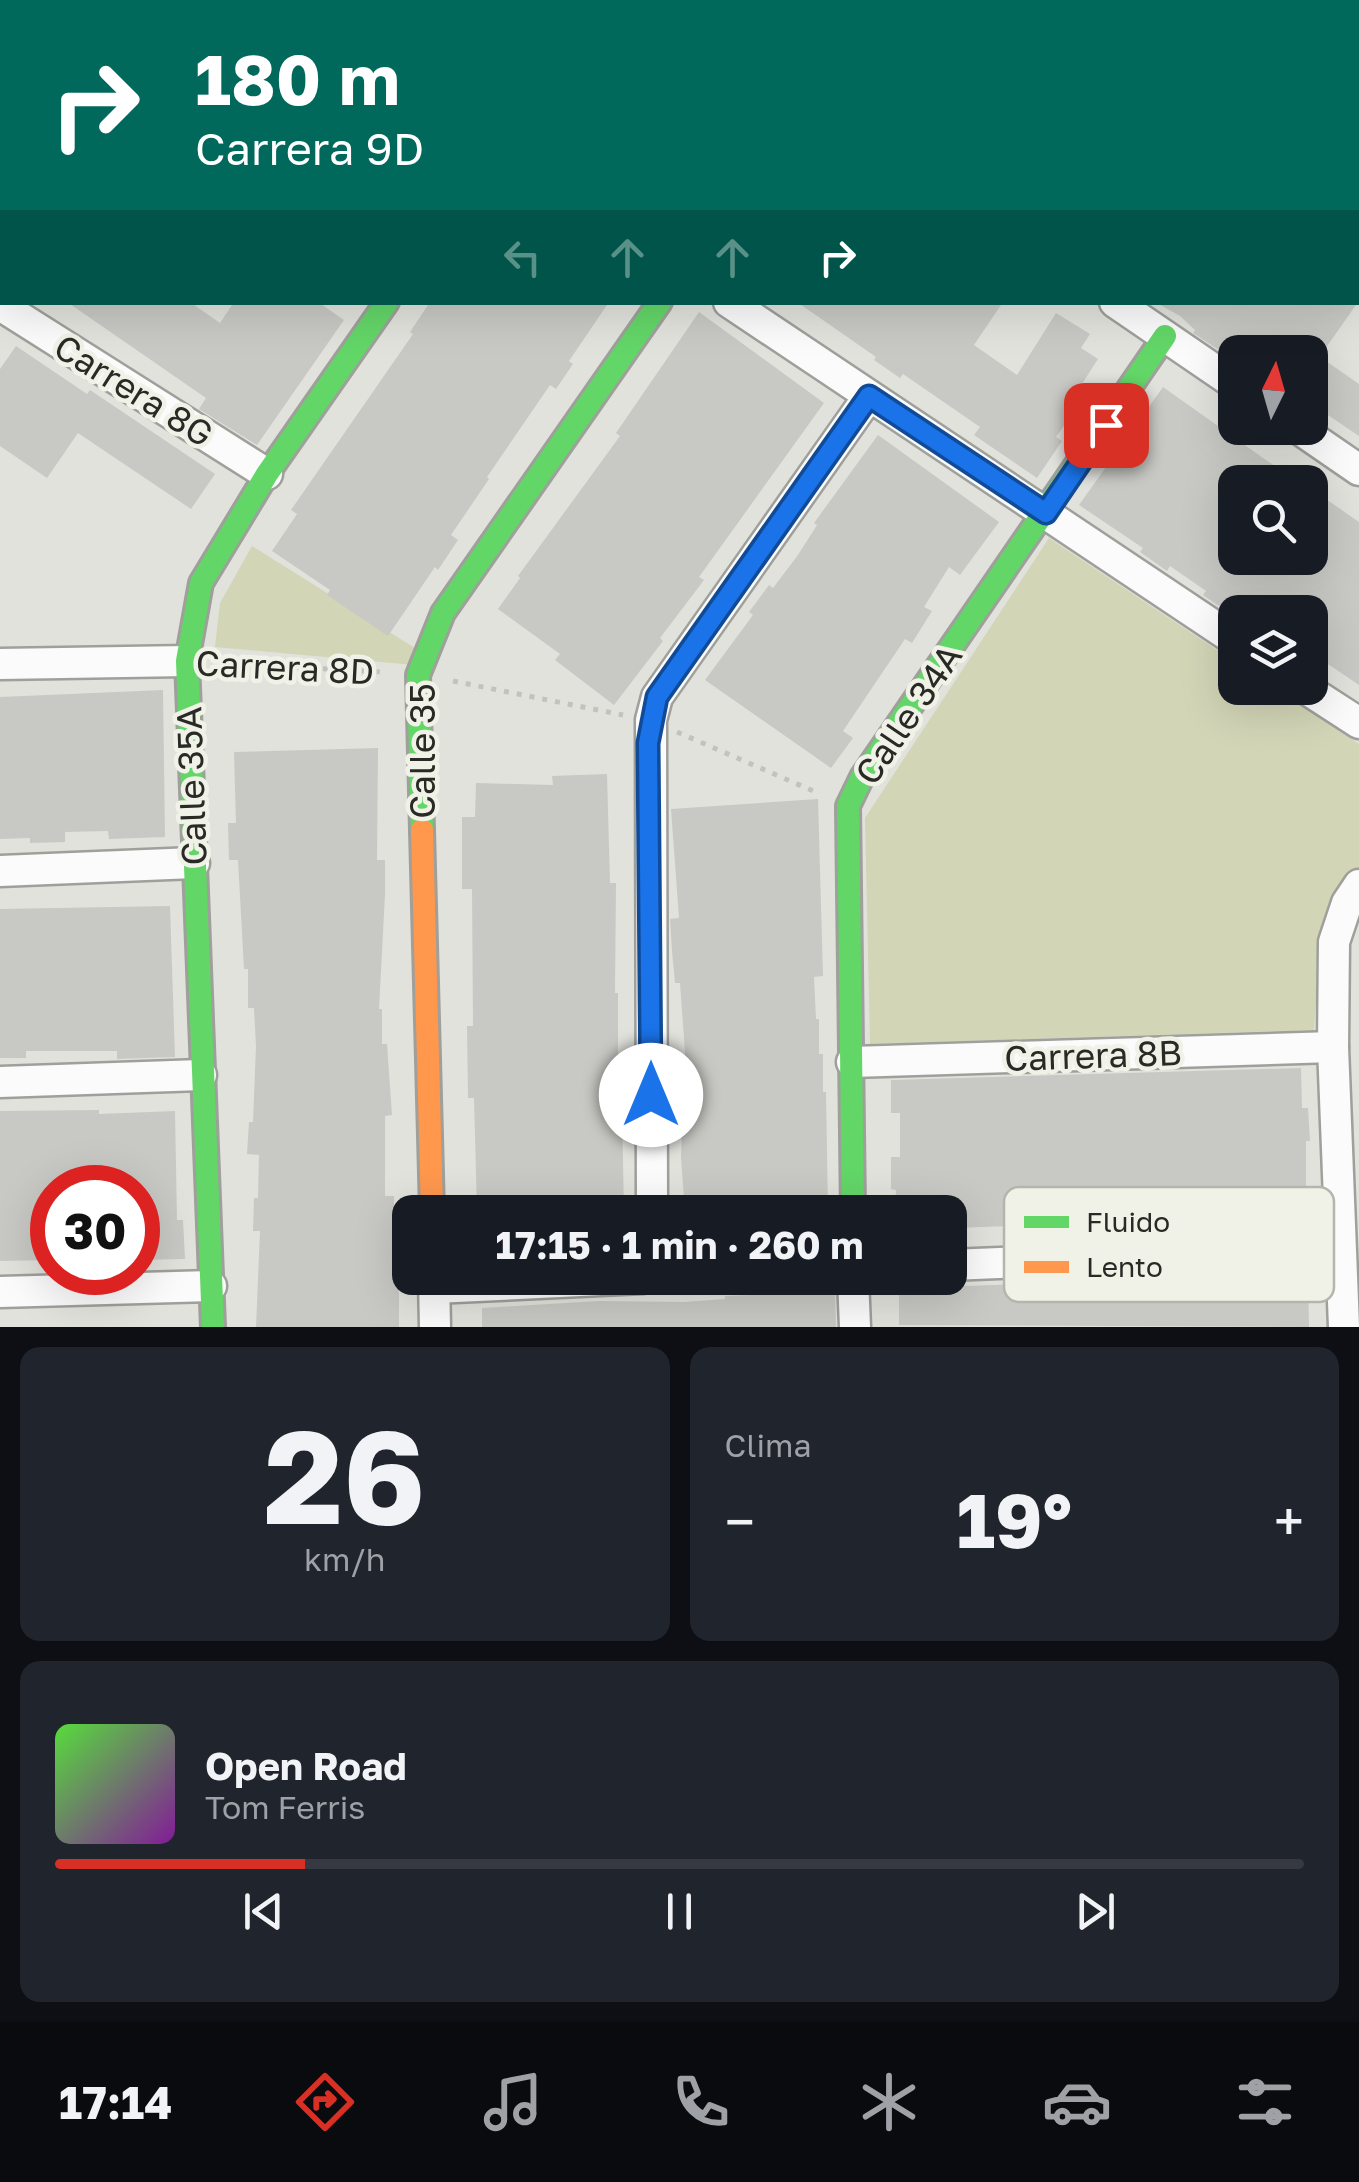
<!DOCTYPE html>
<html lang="es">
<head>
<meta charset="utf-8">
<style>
  :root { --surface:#171b24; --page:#20242c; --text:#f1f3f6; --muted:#9ea1a6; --line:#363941; --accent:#d93025 }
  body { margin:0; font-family:"Golos Text",sans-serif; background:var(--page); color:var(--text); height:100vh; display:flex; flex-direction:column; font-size:38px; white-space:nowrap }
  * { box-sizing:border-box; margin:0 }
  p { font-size:32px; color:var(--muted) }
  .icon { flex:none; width:55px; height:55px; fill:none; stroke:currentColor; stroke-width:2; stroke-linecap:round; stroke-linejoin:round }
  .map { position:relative; height:1327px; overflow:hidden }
  .panel { display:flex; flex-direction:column; gap:20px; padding:20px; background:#0d0f14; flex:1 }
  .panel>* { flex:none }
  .guide { position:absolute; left:0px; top:0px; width:1360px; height:305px; box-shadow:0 10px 40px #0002; background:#00695c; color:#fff; overflow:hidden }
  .needle { width:65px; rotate:5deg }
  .fabs { position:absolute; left:1218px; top:335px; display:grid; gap:20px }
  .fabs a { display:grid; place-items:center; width:110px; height:110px; border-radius:20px; background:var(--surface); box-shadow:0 10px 40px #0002; font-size:50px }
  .speed { position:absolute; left:30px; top:1165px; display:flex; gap:20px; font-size:50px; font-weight:700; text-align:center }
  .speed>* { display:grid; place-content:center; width:130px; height:130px; border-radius:50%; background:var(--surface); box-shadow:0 10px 40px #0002; line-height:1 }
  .speed .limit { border:15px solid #d22; background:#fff; color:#111 }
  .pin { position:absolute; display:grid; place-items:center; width:85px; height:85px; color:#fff; margin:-42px; border-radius:20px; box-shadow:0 5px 15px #0006 }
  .me { position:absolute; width:110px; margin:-55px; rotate:0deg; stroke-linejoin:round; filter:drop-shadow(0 0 8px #0008) }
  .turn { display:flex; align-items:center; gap:35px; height:210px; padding:0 30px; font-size:45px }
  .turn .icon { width:130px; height:130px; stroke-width:2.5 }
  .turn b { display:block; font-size:70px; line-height:85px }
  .lanes { display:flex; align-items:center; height:95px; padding:0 30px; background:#0003; justify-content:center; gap:50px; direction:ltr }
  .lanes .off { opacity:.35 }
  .big { font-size:75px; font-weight:700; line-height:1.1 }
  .panel .card { flex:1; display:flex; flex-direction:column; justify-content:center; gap:15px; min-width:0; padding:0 35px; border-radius:20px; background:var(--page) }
  .panel .dial { align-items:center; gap:0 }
  .dial b { font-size:130px; line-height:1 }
  .song { display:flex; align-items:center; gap:30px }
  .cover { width:120px; height:120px; border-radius:15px; background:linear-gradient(135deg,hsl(110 70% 55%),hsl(290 70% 35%)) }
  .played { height:10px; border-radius:5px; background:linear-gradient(90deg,var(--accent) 20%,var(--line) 20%) }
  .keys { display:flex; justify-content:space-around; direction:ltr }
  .heat { display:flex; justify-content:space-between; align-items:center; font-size:55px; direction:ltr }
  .panel .tiles { flex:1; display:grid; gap:20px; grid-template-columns:1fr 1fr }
  .card:last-child { grid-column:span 2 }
  .trip { position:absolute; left:392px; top:1195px; width:575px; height:100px; border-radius:20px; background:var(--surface); box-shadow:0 10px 40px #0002; font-weight:700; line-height:100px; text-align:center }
  .menu { display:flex; height:160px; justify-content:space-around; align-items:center; background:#090b0e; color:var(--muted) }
  .menu .icon { width:70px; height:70px }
  .menu .on { color:var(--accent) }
  .menu b { font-size:45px; color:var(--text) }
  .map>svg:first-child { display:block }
  .green { fill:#d2d5b6 }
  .building { fill:#c8c9c4 }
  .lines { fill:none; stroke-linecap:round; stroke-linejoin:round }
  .street-casing { stroke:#9f9f9b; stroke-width:35 }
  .fast-casing { stroke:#9f9f9b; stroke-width:28 }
  .slow-casing { stroke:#9f9f9b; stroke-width:28 }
  .path { stroke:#c2c3c1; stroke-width:5; stroke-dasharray:5 8; stroke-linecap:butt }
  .street { stroke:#fafbfa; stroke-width:30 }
  .fast { stroke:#63d668; stroke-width:22 }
  .slow { stroke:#ff974d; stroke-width:22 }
  .route-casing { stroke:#114b97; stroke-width:25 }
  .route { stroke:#1a73e8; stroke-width:18 }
  .labels { text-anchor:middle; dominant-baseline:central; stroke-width:9; stroke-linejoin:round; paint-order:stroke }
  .street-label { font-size:35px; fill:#292926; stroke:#f0f2e7 }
  .key { fill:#f0f2e7; stroke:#b4b6ad; stroke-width:2.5 }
  .key-label { font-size:28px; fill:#292926 }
</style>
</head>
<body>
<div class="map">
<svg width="1359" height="1327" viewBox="0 0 1359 1327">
  <rect width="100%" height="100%" fill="#e1e2dc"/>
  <!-- green -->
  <g class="green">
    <path d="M1049,538L1235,662V688H1274L1359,744V915L1317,987L1314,1030L870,1044L865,818Z"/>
    <path d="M252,546L418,650L414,665L215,647L220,603Z"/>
  </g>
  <!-- building -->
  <g class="building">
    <path d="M67,302H190L220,323L234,302H318L344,320L257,445L199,409L206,398Z"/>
    <path d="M430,302H609L569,361L573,364L556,389L550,385L487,477L489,479L451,535L458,540L438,570L435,567L388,636L327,595L330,590L272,551L297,514L291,510L413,334L410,332Z"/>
    <path d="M797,302H1003L974,345L1017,375L1056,313L1090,334L1081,348L1098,359L1071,401L1078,406L1056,437L1062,441L1037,478L974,435L980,427L903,374L900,378L874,360L876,357Z"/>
    <path d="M1155,302H1358L1323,352H1313L1359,384V436L1310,403V352H1239L1227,344L1222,352L1193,333L1195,330L1180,316Z"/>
    <path d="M699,312L824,403L699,577L704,580L660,638L663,641L614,705L555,660L560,654L498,609L520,578L518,576L620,436L616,433Z"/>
    <path d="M16,346L87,394L90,390L215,474L191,509L78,433L47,478L0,446V369Z"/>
    <path d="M1163,387L1297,482H1235V539L1222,558H1310V488L1359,522V685L1310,652V612L1229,613L1203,595L1206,591L1170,566L1167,571L1140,552L1143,548L1079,505Z"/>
    <path d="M878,435L999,522L960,575L949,567L924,607L932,611L912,643L905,639L843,731L853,738L831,768L705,680L753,615L749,612L769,585L773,588L798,555L817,525L814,523Z"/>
    <path d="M163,690L165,837L109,839L108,831L65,832V842L30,843V838L0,839V697Z"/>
    <path d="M378,748L377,860H385V895L379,1009H382V1044H387L392,1115L385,1116V1196H394V1270H399V1327H256L260,1231H253L254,1198H258L259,1155L247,1154L249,1122H253L256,1046L254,1008H248V969H244L238,860H229L228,823H236L234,752Z"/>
    <path d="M607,774L610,883H616L615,993H618V1061H621L624,1212H477L474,1098H468L467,1026H473L472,889H462V817H475L476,783L553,785L552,776Z"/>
    <path d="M818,799L823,976L814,977L816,1019H819V1054H823V1092H826L828,1212H685L681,1158L685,1052L680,983H675L672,951L670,919L679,918L671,809Z"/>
    <path d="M170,906L175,1057L117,1059V1051H26V1058H0V909Z"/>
    <path d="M1301,1068L1302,1108H1308L1310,1141H1306V1216L954,1228V1212H895L896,1190L891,1189V1157H900V1113H891V1080Z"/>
    <path d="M99,1110V1114L175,1111L177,1220H183L185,1259L138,1260V1188H107V1183L52,1184V1260L0,1261V1111Z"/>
    <path d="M1308,1275L1309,1327L899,1325V1288Z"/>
    <path d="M835,1292L836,1327H482V1308L599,1301L684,1302L725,1299V1296Z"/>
  </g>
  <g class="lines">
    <!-- street casing -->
    <g class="street-casing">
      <g id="street">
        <path d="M296,0L300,2"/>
        <path d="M665,0L669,2"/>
        <path d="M1131,0L1135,2"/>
        <path d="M603,2L605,0"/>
        <path d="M872,2L873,0"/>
        <path d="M1312,2L1314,0"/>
        <path d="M0,41L2,42"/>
        <path d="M1358,149L1359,150"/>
        <path d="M729,302L1235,640"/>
        <path d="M1115,302L1235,384"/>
        <path d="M0,305L267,474"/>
        <path d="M1298,428L1359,470"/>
        <path d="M0,664L187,661"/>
        <path d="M1305,688L1359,723"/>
        <path d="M0,871L194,863"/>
        <path d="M852,1062L1333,1047"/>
        <path d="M0,1082L201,1075"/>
        <path d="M652,1212L651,720L657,697L869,396"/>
        <path d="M950,1265L1339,1249"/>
        <path d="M434,1278L435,1327"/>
        <path d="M853,1278L855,1327"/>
        <path d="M434,1288L643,1278"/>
        <path d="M0,1292L211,1286"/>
        <path d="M1344,1327L1333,1047L1334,942L1347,903L1359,885"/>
      </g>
    </g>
    <!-- fast casing -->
    <g class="fast-casing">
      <g id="fast">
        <path d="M422,830L418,675L443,613L660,302"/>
        <path d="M853,1212L848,806L862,777L1165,336"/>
        <path d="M213,1327L187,661L201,583L267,474L387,302"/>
      </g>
    </g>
    <!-- slow casing -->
    <g class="slow-casing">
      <path id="slow" d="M422,830L432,1212"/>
    </g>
    <!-- path -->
    <g class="path">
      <path d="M219,663L382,672"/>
      <path d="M453,681L623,715"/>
      <path d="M677,732L818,793"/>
    </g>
    <!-- street -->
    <use href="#street" class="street"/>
    <!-- fast -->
    <use href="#fast" class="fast"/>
    <!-- slow -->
    <use href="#slow" class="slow"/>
  </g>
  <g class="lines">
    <!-- route casing -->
    <g class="route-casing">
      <path id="route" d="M651,1095L648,743L657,697L869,396L1046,513L1106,425"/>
    </g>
    <!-- route -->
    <use href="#route" class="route"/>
  </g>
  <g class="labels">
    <!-- street labels -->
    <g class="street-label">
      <text transform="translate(134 390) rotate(32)">Carrera 8G</text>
      <text transform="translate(285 667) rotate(3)">Carrera 8D</text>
      <text transform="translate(908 714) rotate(-56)">Calle 34A</text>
      <text transform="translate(422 751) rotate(-90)">Calle 35</text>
      <text transform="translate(191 786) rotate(-92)">Calle 35A</text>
      <text transform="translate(1093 1055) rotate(-2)">Carrera 8B</text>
    </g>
  </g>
  <!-- legend -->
  <rect x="1004" y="1187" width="330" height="115" rx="15" class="key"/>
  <rect x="1024" y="1216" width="45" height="12" fill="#63d668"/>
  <rect x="1024" y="1261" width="45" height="12" fill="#ff974d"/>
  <g class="key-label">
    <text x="1086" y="1232">Fluido</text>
    <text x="1086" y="1277">Lento</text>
  </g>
</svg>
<div class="fabs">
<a><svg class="needle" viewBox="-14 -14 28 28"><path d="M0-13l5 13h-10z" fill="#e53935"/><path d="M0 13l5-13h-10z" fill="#9ea1a6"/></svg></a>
<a><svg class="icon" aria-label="search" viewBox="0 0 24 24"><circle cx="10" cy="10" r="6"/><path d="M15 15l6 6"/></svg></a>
<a><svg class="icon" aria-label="layers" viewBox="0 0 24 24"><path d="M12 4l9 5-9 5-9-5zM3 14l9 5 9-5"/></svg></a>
</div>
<div class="speed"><div class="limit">30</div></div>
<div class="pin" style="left:1106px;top:425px;background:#d93025"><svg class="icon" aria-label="arrive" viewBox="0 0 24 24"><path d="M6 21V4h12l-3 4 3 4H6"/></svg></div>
<svg class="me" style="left:651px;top:1095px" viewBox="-20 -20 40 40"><circle r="19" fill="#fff"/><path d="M0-13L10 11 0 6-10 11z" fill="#1a73e8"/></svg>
<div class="trip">17:15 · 1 min · 260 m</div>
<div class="guide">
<div class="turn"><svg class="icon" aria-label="right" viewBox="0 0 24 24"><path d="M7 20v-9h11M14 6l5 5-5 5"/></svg><div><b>180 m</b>Carrera 9D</div></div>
<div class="lanes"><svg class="icon off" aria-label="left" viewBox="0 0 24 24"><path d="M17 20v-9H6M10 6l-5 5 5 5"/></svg><svg class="icon off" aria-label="ahead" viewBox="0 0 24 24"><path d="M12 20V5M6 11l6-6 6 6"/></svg><svg class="icon off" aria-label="ahead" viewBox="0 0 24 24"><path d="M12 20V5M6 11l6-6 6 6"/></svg><svg class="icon" aria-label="right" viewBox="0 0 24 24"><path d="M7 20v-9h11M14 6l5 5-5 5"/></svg></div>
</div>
</div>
<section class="panel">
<div class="tiles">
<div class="card dial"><b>26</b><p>km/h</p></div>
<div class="card"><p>Clima</p>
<div class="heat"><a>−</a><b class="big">19°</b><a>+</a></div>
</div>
<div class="card">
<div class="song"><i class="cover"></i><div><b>Open Road</b><p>Tom Ferris</p></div></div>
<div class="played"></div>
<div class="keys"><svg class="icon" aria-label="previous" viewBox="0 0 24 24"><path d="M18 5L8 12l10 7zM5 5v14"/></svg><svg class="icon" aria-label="pause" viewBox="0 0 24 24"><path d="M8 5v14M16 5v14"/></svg><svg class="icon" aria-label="next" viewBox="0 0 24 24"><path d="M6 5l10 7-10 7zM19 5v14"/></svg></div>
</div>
</div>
</section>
<nav class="menu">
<b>17:14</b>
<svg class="icon on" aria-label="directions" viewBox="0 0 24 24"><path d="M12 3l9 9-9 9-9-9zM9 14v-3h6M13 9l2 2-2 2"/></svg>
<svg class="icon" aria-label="music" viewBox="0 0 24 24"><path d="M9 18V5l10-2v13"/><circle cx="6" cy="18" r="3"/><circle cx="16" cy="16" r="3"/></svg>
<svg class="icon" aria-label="phone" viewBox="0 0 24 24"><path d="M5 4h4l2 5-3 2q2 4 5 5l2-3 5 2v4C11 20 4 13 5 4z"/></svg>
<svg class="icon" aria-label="climate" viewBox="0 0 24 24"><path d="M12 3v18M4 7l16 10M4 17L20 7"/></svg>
<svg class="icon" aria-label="car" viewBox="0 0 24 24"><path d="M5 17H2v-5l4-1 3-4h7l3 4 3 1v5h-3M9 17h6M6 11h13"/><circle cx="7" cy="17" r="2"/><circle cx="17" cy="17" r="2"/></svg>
<svg class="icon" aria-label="filters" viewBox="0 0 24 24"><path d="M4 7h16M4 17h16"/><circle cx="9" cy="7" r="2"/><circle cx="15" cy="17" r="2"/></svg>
</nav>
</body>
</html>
